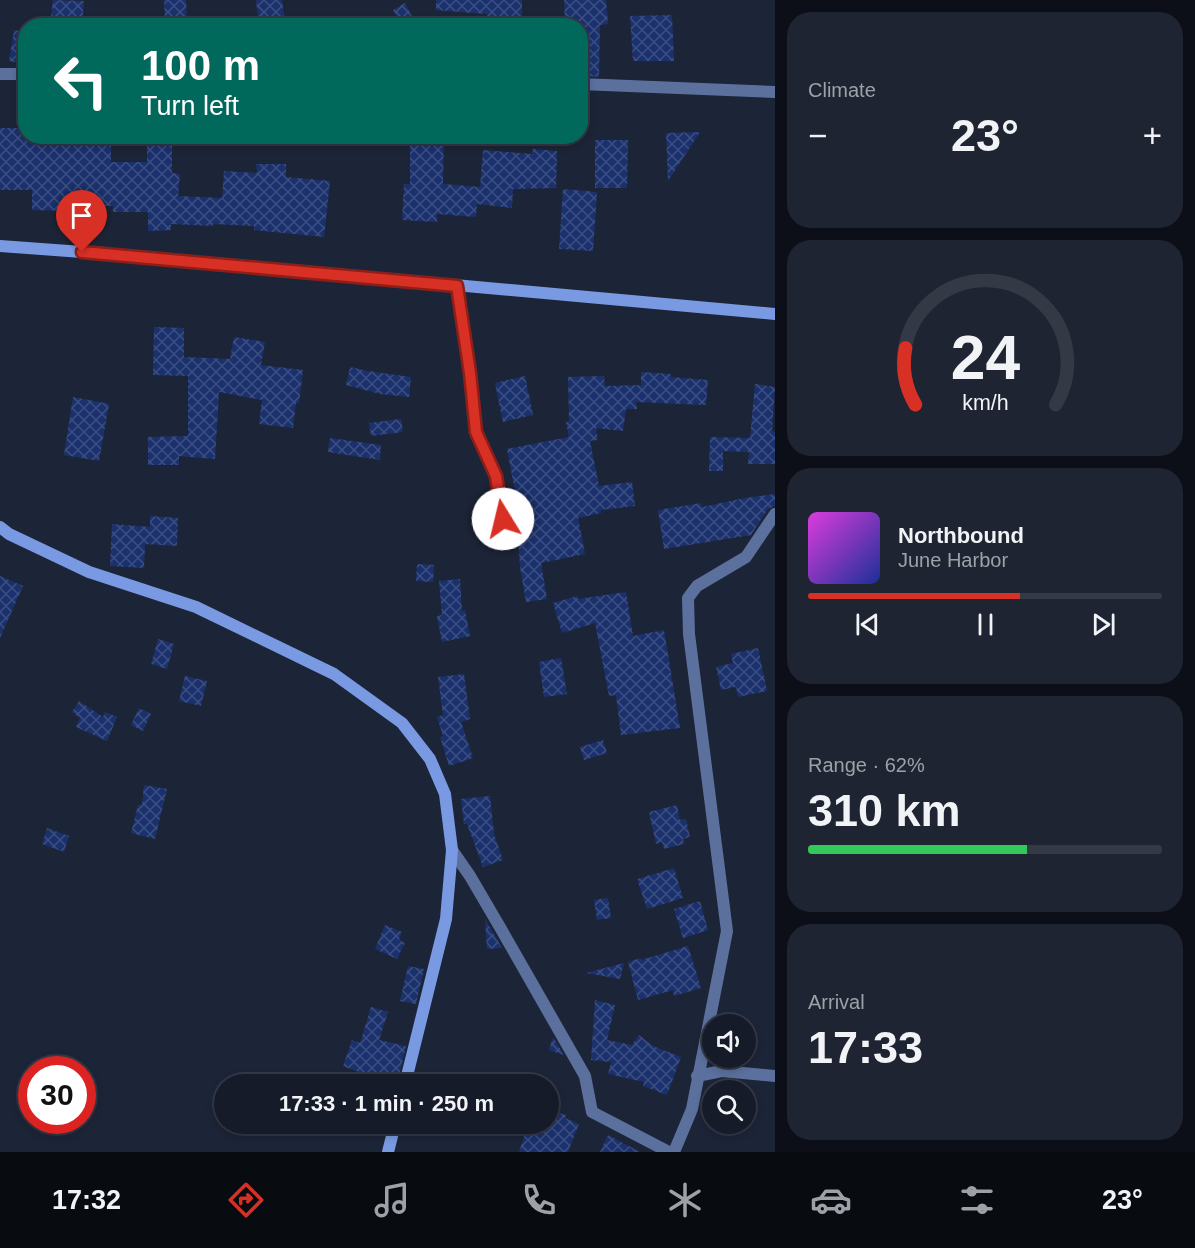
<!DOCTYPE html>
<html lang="en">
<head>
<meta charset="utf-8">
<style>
  :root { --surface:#151b29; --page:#1e2431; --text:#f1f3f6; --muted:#9da1a8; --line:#343946; --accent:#d93025 }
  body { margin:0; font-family:Helvetica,sans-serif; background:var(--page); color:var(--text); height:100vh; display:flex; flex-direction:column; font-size:22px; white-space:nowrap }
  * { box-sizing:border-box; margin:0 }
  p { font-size:20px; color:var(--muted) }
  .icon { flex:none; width:33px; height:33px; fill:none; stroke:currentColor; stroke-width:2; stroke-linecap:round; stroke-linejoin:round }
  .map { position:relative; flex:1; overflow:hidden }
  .side { display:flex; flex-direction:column; gap:12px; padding:12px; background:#0c0f17; width:420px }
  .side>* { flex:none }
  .banner { position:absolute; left:18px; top:18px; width:570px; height:126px; border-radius:24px; box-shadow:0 3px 9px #0003,0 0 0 2px var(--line); background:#00695c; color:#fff; overflow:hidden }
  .tools { position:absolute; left:702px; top:1014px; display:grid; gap:12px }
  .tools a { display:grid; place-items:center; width:54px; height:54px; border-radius:50%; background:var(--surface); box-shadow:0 3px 9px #0003,0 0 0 2px var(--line); font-size:30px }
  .speed { position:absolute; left:18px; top:1056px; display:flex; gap:12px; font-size:30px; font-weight:700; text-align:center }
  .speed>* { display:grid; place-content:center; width:78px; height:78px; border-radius:50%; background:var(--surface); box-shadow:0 3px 9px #0003,0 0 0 2px var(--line); line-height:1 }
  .speed .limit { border:9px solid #d22; background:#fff; color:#111 }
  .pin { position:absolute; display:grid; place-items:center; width:51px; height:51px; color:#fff; margin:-62px -26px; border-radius:50% 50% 50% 0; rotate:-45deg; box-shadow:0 0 6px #0007 }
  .pin .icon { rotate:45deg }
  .me { position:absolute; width:66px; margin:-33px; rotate:351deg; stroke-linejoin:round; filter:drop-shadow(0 0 4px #0008) }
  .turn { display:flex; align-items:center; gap:21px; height:126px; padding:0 24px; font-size:27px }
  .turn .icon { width:78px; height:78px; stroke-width:2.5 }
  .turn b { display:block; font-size:42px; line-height:51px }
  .big { font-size:45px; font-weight:700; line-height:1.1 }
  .side .tile { flex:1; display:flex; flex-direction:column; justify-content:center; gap:9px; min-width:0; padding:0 21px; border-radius:24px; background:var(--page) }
  .side .dial { align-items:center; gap:0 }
  .dial svg { height:156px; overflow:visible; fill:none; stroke:var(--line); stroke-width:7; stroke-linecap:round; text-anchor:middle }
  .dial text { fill:var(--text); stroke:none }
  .song { display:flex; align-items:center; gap:18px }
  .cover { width:72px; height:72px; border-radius:9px; background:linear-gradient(135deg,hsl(300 70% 55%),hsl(230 70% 35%)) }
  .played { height:6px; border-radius:3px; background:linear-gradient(90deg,var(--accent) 60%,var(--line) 60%) }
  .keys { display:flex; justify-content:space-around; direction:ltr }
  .heat { display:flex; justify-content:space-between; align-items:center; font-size:33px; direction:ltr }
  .charge { height:9px; border-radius:4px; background:linear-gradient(90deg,#34c759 62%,var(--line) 0) }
  .trip { position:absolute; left:214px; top:1074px; width:345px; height:60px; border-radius:30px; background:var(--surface); box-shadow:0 3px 9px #0003,0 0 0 2px var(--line); font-weight:700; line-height:60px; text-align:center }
  .tab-bar { display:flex; height:96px; justify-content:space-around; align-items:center; background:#080b10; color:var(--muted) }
  .tab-bar .icon { width:42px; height:42px }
  .tab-bar .on { color:var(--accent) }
  .tab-bar b { font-size:27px; color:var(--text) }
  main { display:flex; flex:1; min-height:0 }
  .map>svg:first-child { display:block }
  .building { fill:url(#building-cross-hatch) }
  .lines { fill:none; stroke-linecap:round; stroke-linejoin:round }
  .street { stroke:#5b709d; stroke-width:12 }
  .secondary { stroke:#799ae3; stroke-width:12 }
  .route-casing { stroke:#8d1f18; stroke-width:15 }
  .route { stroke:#d93025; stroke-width:10 }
</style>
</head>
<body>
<main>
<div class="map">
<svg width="775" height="1152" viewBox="0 0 775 1152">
  <defs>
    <pattern id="building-cross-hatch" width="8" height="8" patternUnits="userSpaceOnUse" patternTransform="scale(1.5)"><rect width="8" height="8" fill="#1b316d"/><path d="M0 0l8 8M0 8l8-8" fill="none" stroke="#3c4f82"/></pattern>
  </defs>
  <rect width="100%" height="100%" fill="#1c2437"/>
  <!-- building -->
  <g class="building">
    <path d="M53,0L84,1L82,26H50Z"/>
    <path d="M164,0H186L187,22L165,23Z"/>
    <path d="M256,0H282L285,22L259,25Z"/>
    <path d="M436,0H522V26H487V14L436,10Z"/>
    <path d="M564,0H606L608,24L600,25L599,77L580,76V26H565Z"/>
    <path d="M405,3L417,26H402L393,10Z"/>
    <path d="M672,15L674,61H633L630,16Z"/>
    <path d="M14,30L26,32V64L9,61Z"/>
    <path d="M0,128H26V136H111V162H147V136H172V173L180,174L178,196L222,198L224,171L257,173L256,164H286V177L330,181L324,237L254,230V226L213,224V226L171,224V230L148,231V212H113V206H67V211L32,210V190H0Z"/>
    <path d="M700,132L668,181L666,133Z"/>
    <path d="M410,136H444L443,184L480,187L483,150L532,154L533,149L557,151L556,188L513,189L512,208L477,204L476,217L437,214V222L402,220L404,184H410Z"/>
    <path d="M595,140H628L627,188H595Z"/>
    <path d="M563,189L597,192L593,251L559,249Z"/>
    <path d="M154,327L184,328V357L230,359L234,337L265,342L261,365L303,370L299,403H296L293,428L259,424L262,400L219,392L215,459L179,456V465H148V437L188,436V376L153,375Z"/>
    <path d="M350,367L368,371L411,377L409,397L380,394L346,385Z"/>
    <path d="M641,372L671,374V377L708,380L706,405L636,402L637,409H626L623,431L596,428L598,440L590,441L599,486L632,482L635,506L601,510V513L578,518L585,554L541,563L547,599L526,602L520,567L518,535H521L513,497H516L507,449L569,437L566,422L569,421L568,377L604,376L605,386L641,385Z"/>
    <path d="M525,376L533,415L503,422L495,383Z"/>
    <path d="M755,384L775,387L772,431L775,432V464H748L749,452L723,451V471H709L710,437L750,438Z"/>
    <path d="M73,397L109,404L99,461L64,455Z"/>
    <path d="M401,419L403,432L371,436L369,423Z"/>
    <path d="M330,438L381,445L380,460L328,452Z"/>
    <path d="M775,494V506L768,509L751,535L664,549L658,510L701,503L702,507L745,498Z"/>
    <path d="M150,516L178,518L177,546L145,544L144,568L110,566L112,524L150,527Z"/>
    <path d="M417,564L434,565L433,582L416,581Z"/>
    <path d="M0,576L23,586L0,638Z"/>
    <path d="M460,579L462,611L465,610L470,636L442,642L437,616L442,615L439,581Z"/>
    <path d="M626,592L633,636L664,630L680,728L621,735L616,695L609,696L595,623L562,633L553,603L577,596L578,599Z"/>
    <path d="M158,639L174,644L167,669L151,664Z"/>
    <path d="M758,648L767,691L738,697L736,687L721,690L716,667L733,663L731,654Z"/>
    <path d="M561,658L567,694L544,697L539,662Z"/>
    <path d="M464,674L470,719L461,722L473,758L449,766L440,737L443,736L437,717L443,715L438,677Z"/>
    <path d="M185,676L207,681L201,706L179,701Z"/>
    <path d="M79,701L103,717L105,712L117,717L107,741L76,727L80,718L72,712Z"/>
    <path d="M139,708L151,714L143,731L131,725Z"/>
    <path d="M603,740L607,753L584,760L580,747Z"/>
    <path d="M144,785L167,789L155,839L131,833L138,805H142Z"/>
    <path d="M490,796L494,834L503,860L483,867L467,824H464L461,799Z"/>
    <path d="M677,805L680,820L686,819L690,837L683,839L684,844L664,849L662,842L656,844L649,812Z"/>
    <path d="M47,828L69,836L64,852L42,844Z"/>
    <path d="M674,868L683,898L647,909L637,879Z"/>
    <path d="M608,898L611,918L597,920L594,900Z"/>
    <path d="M700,901L708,930L683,938L674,909Z"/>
    <path d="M485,919L502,948L487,949Z"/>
    <path d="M385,925L402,932L399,940L405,943L397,959L375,949Z"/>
    <path d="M688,946L701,988L674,996L673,990L638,1000L628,962L641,958V960Z"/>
    <path d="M624,963L620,979L586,973Z"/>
    <path d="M408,966L424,969L416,1004L400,1001Z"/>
    <path d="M595,1000L615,1005L607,1040L632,1045L639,1035L653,1046L681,1057L667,1095L643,1086L644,1082L608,1074L611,1062L591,1060Z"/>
    <path d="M371,1007L388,1012L379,1040L406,1046L397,1084H360L364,1074L343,1066L352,1040L360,1043Z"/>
    <path d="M553,1037L564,1055L549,1050Z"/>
    <path d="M552,1111L566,1115L565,1118L579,1124L568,1152H519L528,1124H549Z"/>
    <path d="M608,1135L640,1152H600Z"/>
  </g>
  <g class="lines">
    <!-- street -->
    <g class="street">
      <path d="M0,74H26"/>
      <path d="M580,84L775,92"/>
      <path d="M457,286L470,373L476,432L496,476L503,519"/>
      <path d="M452,850L470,876L501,929L585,1076L592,1112L669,1152"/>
      <path d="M697,1076L722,1071L775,1076"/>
      <path d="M674,1152L692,1109L727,931L689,634L688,598L697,586L746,557L775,514"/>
    </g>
    <!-- secondary -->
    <g class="secondary">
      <path d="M0,246L123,255L775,314"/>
      <path d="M0,527L9,534L89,572L196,607L334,674L402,723L430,759L445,794L452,850L446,919L405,1084"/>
      <path d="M388,1152L395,1124"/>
    </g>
  </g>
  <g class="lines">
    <!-- route casing -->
    <g class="route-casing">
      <path id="route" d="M82,252L457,286L470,373L476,432L496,476L503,519"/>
    </g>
    <!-- route -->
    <use href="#route" class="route"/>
  </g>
</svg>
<div class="tools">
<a><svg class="icon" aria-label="sound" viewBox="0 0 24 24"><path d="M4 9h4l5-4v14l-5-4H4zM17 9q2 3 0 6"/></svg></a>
<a><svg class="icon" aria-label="search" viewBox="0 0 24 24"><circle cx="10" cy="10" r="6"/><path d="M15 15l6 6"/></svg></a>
</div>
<div class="speed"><div class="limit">30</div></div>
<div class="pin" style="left:82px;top:252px;background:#d93025"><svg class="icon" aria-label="arrive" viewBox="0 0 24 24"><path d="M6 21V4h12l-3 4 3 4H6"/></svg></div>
<svg class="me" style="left:503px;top:519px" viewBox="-20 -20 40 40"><circle r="19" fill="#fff"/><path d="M0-13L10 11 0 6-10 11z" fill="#d93025"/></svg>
<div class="trip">17:33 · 1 min · 250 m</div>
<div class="banner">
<div class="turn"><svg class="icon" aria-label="left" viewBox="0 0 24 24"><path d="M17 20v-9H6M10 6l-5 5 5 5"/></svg><div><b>100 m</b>Turn left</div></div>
</div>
</div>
<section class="side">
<div class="tile"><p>Climate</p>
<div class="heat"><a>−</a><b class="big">23°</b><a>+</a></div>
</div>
<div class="tile dial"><svg viewBox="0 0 100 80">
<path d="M14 69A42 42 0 1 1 86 69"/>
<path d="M14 69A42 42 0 0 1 9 40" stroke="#d93025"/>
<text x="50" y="56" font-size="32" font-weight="700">24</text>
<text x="50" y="72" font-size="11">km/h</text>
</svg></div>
<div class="tile">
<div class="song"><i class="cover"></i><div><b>Northbound</b><p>June Harbor</p></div></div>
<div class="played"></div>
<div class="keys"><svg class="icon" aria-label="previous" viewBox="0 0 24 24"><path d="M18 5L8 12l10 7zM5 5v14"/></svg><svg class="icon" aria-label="pause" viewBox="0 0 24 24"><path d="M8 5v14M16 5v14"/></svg><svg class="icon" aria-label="next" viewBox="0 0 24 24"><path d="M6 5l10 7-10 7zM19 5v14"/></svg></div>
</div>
<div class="tile"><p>Range · 62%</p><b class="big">310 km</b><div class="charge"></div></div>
<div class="tile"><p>Arrival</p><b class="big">17:33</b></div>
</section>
</main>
<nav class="tab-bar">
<b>17:32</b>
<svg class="icon on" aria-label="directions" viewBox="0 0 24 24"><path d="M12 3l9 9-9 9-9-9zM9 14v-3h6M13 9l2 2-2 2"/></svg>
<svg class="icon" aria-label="music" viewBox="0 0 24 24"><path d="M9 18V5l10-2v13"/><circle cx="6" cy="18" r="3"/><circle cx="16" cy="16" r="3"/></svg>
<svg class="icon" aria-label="phone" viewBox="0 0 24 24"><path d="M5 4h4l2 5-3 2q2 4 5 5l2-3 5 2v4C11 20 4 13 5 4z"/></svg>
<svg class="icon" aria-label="climate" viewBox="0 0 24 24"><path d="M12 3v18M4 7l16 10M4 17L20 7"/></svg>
<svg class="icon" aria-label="car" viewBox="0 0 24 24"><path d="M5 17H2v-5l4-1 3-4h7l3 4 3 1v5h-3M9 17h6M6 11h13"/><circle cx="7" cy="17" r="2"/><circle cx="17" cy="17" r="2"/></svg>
<svg class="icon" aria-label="filters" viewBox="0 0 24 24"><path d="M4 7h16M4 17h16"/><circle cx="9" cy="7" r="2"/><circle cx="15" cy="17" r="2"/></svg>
<b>23°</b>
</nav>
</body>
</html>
